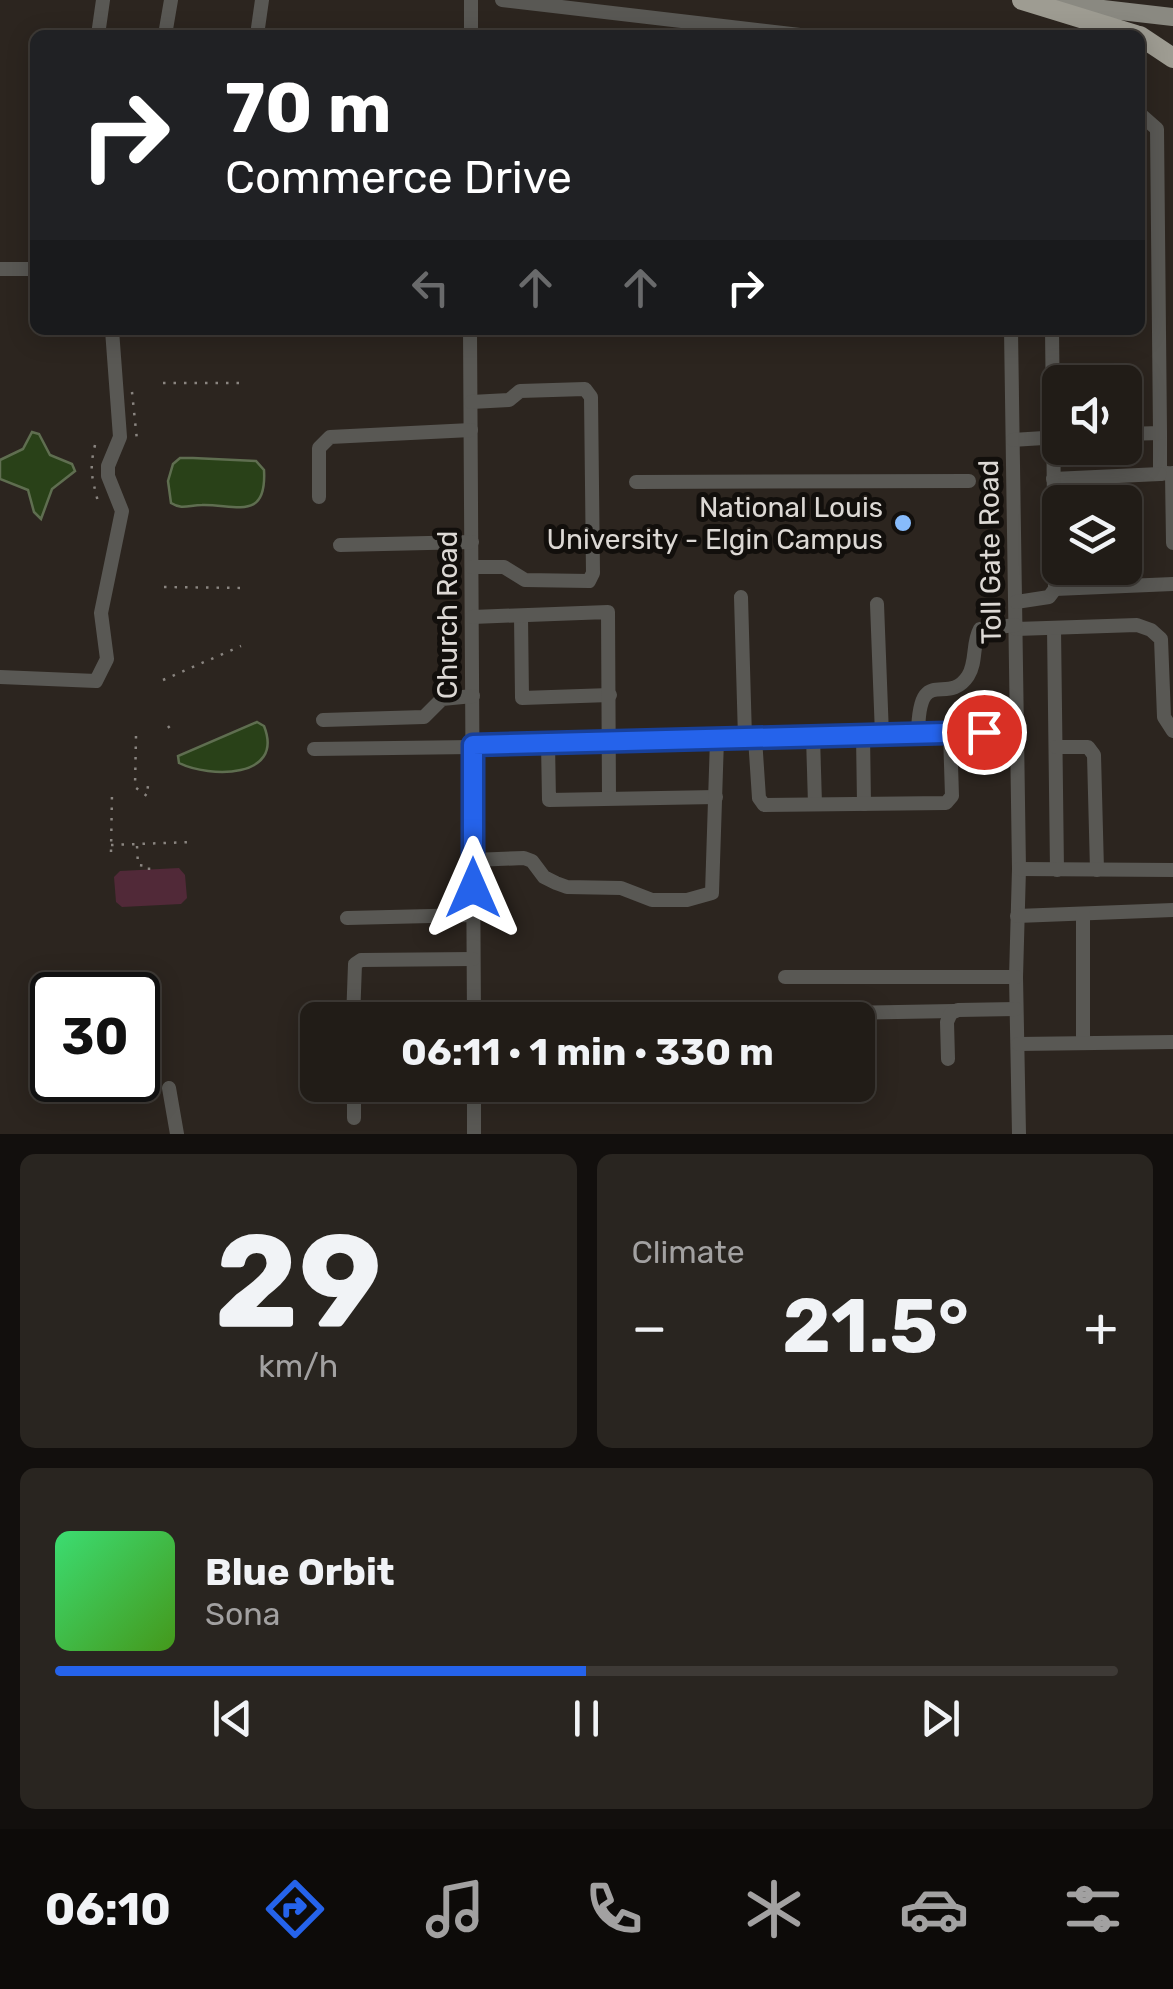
<!DOCTYPE html>
<html lang="en">
<head>
<meta charset="utf-8">
<style>
  :root { --surface:#211c17; --page:#292520; --text:#f1f3f6; --muted:#a2a1a1; --line:#3e3a36; --accent:#2563eb }
  body { margin:0; font-family:Rubik,sans-serif; background:var(--page); color:var(--text); height:100vh; display:flex; flex-direction:column; font-size:38px; white-space:nowrap }
  * { box-sizing:border-box; margin:0 }
  p { font-size:32px; color:var(--muted) }
  .icon { flex:none; width:55px; height:55px; fill:none; stroke:currentColor; stroke-width:2; stroke-linecap:round; stroke-linejoin:round }
  .map { position:relative; height:1134px; overflow:hidden }
  .side { display:flex; flex-direction:column; gap:20px; padding:20px; background:#120f0d; flex:1 }
  .side>* { flex:none }
  .top-card { position:absolute; left:30px; top:30px; width:1115px; height:305px; border-radius:15px; box-shadow:0 5px 25px #0003,0 0 0 2px var(--line); background:#202124; color:#fff; overflow:hidden }
  .fabs { position:absolute; left:1042px; top:365px; display:grid; gap:20px }
  .fabs a { display:grid; place-items:center; width:100px; height:100px; border-radius:15px; background:var(--surface); box-shadow:0 5px 25px #0003,0 0 0 2px var(--line); font-size:50px }
  .speed { position:absolute; left:30px; top:972px; display:flex; gap:20px; font-size:50px; font-weight:700; text-align:center }
  .speed>* { display:grid; place-content:center; width:130px; height:130px; border-radius:50%; background:var(--surface); box-shadow:0 5px 25px #0003,0 0 0 2px var(--line); line-height:1 }
  .speed .limit { border:5px solid #111; border-radius:15px; background:#fff; color:#111 }
  .pin { position:absolute; display:grid; place-items:center; width:85px; height:85px; color:#fff; margin:-42px; border:5px solid #fff; border-radius:50%; box-shadow:0 2px 10px #0007 }
  .me { position:absolute; width:110px; margin:-55px; rotate:0deg; stroke-linejoin:round; filter:drop-shadow(0 0 8px #0008) }
  .turn { display:flex; align-items:center; gap:35px; height:210px; padding:0 30px; font-size:45px }
  .turn .icon { width:130px; height:130px; stroke-width:2.5 }
  .turn b { display:block; font-size:70px; line-height:85px }
  .lanes { display:flex; align-items:center; height:95px; padding:0 30px; background:#0003; justify-content:center; gap:50px; direction:ltr }
  .lanes .off { opacity:.35 }
  .big { font-size:75px; font-weight:700; line-height:1.1 }
  .side .tile { flex:1; display:flex; flex-direction:column; justify-content:center; gap:15px; min-width:0; padding:0 35px; border-radius:15px; background:var(--page) }
  .side .dial { align-items:center; gap:0 }
  .dial b { font-size:130px; line-height:1 }
  .song { display:flex; align-items:center; gap:30px }
  .cover { width:120px; height:120px; border-radius:15px; background:linear-gradient(135deg,hsl(140 70% 55%),hsl(100 70% 35%)) }
  .played { height:10px; border-radius:5px; background:linear-gradient(90deg,var(--accent) 50%,var(--line) 50%) }
  .keys { display:flex; justify-content:space-around; direction:ltr }
  .heat { display:flex; justify-content:space-between; align-items:center; font-size:55px; direction:ltr }
  .side .tiles { flex:1; display:grid; gap:20px; grid-template-columns:1fr 1fr }
  .tile:last-child { grid-column:span 2 }
  .trip { position:absolute; left:300px; top:1002px; width:575px; height:100px; border-radius:15px; background:var(--surface); box-shadow:0 5px 25px #0003,0 0 0 2px var(--line); font-weight:700; line-height:100px; text-align:center }
  .dock { display:flex; height:160px; justify-content:space-around; align-items:center; background:#0d0b09; color:var(--muted) }
  .dock .icon { width:70px; height:70px }
  .dock .current { color:var(--accent) }
  .dock b { font-size:45px; color:var(--text) }
  .map>svg:first-child { display:block }
  .green { fill:#512938 }
  .water { fill:#294118; stroke:#5f6e50; stroke-width:2.5 }
  .lines { fill:none; stroke-linecap:round; stroke-linejoin:round }
  .path { stroke:#8a8580; stroke-width:2.5; stroke-dasharray:2.5 8; stroke-linecap:butt }
  .minor { stroke:#595854; stroke-width:14 }
  .major { stroke:#8a8981; stroke-width:18 }
  .highway { stroke:#9e9c92; stroke-width:20 }
  .route-casing { stroke:#184099; stroke-width:25 }
  .route { stroke:#2563eb; stroke-width:18 }
  .poi-dot { fill:#87bbfb; stroke:#120f0c; stroke-width:4 }
  .labels { text-anchor:middle; dominant-baseline:central; stroke-width:10; stroke-linejoin:round; paint-order:stroke }
  .poi-label { font-size:28px; fill:#dcd8d4; stroke:#120f0c; text-anchor:end }
  .street-label { font-size:28px; fill:#dcd8d4; stroke:#120f0c }
</style>
</head>
<body>
<div class="map">
<svg width="1173" height="1134" viewBox="0 0 1173 1134">
  <rect width="100%" height="100%" fill="#2c251f"/>
  <!-- green -->
  <path class="green" d="M179,868L185,875L187,898L181,904L122,907L116,902L114,877L120,871Z"/>
  <!-- water -->
  <g class="water">
    <path d="M32,432L39,434L50,455L72,464L75,471L52,489L41,519L34,512L28,490L0,479V460L23,449Z"/>
    <path d="M193,458L256,461L264,470C267,522 235,504 202,505C189,505 182,510 171,503L168,481L173,464L180,458Z"/>
    <path d="M257,722L264,726C285,779 209,778 179,763L178,756Z"/>
  </g>
  <g class="lines">
    <!-- path -->
    <g class="path">
      <path d="M221,330L229,332"/>
      <path d="M163,383H246"/>
      <path d="M132,392L137,440"/>
      <path d="M95,445C89,470 92,477 98,502"/>
      <path d="M164,587L248,588"/>
      <path d="M163,680L241,646"/>
      <path d="M168,726L174,734"/>
      <path d="M136,736L135,787L147,796L148,785"/>
      <path d="M111,845L193,842"/>
      <path d="M137,846L138,865L149,866V870"/>
      <path d="M111,852L112,793"/>
    </g>
    <!-- minor -->
    <g class="minor">
      <path d="M502,0L800,35"/>
      <path d="M98,35L103,0"/>
      <path d="M165,35L171,0"/>
      <path d="M257,35L262,0"/>
      <path d="M471,35V0"/>
      <path d="M0,269H35"/>
      <path d="M470,330L474,1020"/>
      <path d="M1011,330L1019,869L1016,977L1019,1134"/>
      <path d="M471,402L509,400L520,391L585,389L591,397L593,573L589,581L525,580L504,567H472"/>
      <path d="M1160,433V474L1167,473"/>
      <path d="M1125,434L1160,433L1157,129L1140,114"/>
      <path d="M1013,440L1060,437"/>
      <path d="M1172,473L1173,543"/>
      <path d="M1053,479L1160,474"/>
      <path d="M636,482L969,481"/>
      <path d="M319,497V448L330,437L471,430"/>
      <path d="M340,545L472,542"/>
      <path d="M1055,589L1173,584"/>
      <path d="M741,597L745,738"/>
      <path d="M1016,602L1049,597L1055,589L1052,330"/>
      <path d="M877,604L882,735"/>
      <path d="M521,616L522,698L610,695"/>
      <path d="M472,617L608,612L609,798"/>
      <path d="M1054,628L1057,870"/>
      <path d="M1016,629L1137,625L1151,630L1161,639L1164,717L1173,731"/>
      <path d="M0,677L96,681L107,659L101,613L122,511L108,476V466L120,437L112,330"/>
      <path d="M323,720L424,717L442,699L473,696"/>
      <path d="M918,734C919,661 947,708 968,676C977,662 972,643 980,629L1016,625"/>
      <path d="M863,735L864,804"/>
      <path d="M813,737L815,804"/>
      <path d="M755,738L759,798L764,805L946,803L952,796L950,733"/>
      <path d="M548,743L549,800L716,797"/>
      <path d="M473,745L1018,731"/>
      <path d="M1056,747H1088L1094,755L1097,870"/>
      <path d="M314,749L473,747"/>
      <path d="M473,860L524,858L532,861L544,877L556,883L567,887L621,888L652,900H687L712,893L717,739"/>
      <path d="M1019,869L1173,870"/>
      <path d="M1017,916L1173,910"/>
      <path d="M347,918L473,915"/>
      <path d="M785,977H1016"/>
      <path d="M842,1013L954,1011"/>
      <path d="M353,1020L355,964L361,960L473,959"/>
      <path d="M1083,1043V914"/>
      <path d="M1018,1044L1173,1042"/>
      <path d="M948,1059L947,1022L951,1013L958,1010L1016,1009"/>
      <path d="M354,1085V1118"/>
      <path d="M474,1085V1134"/>
      <path d="M169,1088L177,1134"/>
    </g>
    <!-- major -->
    <path class="major" d="M1051,3L1173,17"/>
    <!-- highway -->
    <g class="highway">
      <path d="M1022,0L1136,35"/>
      <path d="M1140,36L1173,58"/>
    </g>
  </g>
  <g class="lines">
    <!-- route casing -->
    <g class="route-casing">
      <path id="route" d="M473,888V745L984,732"/>
    </g>
    <!-- route -->
    <use href="#route" class="route"/>
  </g>
  <!-- markers -->
  <circle class="poi-dot" cx="903" cy="523" r="10"/>
  <g class="labels">
    <!-- poi labels -->
    <g class="poi-label">
      <text x="883" y="507">National Louis<tspan x="883" dy="32">University - Elgin Campus</tspan></text>
    </g>
    <!-- street labels -->
    <g class="street-label">
      <text transform="translate(990 552) rotate(-91)">Toll Gate Road</text>
      <text transform="translate(447 615) rotate(-90)">Church Road</text>
    </g>
  </g>
</svg>
<div class="fabs">
<a><svg class="icon" aria-label="sound" viewBox="0 0 24 24"><path d="M4 9h4l5-4v14l-5-4H4zM17 9q2 3 0 6"/></svg></a>
<a><svg class="icon" aria-label="layers" viewBox="0 0 24 24"><path d="M12 4l9 5-9 5-9-5zM3 14l9 5 9-5"/></svg></a>
</div>
<div class="speed"><div class="limit">30</div></div>
<div class="pin" style="left:984px;top:732px;background:#d93025"><svg class="icon" aria-label="arrive" viewBox="0 0 24 24"><path d="M6 21V4h12l-3 4 3 4H6"/></svg></div>
<svg class="me" style="left:473px;top:888px" viewBox="-20 -20 40 40"><path d="M0-17L14 15 0 8-14 15z" fill="#2563eb" stroke="#fff" stroke-width="4"/></svg>
<div class="trip">06:11 · 1 min · 330 m</div>
<div class="top-card">
<div class="turn"><svg class="icon" aria-label="right" viewBox="0 0 24 24"><path d="M7 20v-9h11M14 6l5 5-5 5"/></svg><div><b>70 m</b>Commerce Drive</div></div>
<div class="lanes"><svg class="icon off" aria-label="left" viewBox="0 0 24 24"><path d="M17 20v-9H6M10 6l-5 5 5 5"/></svg><svg class="icon off" aria-label="ahead" viewBox="0 0 24 24"><path d="M12 20V5M6 11l6-6 6 6"/></svg><svg class="icon off" aria-label="ahead" viewBox="0 0 24 24"><path d="M12 20V5M6 11l6-6 6 6"/></svg><svg class="icon" aria-label="right" viewBox="0 0 24 24"><path d="M7 20v-9h11M14 6l5 5-5 5"/></svg></div>
</div>
</div>
<section class="side">
<div class="tiles">
<div class="tile dial"><b>29</b><p>km/h</p></div>
<div class="tile"><p>Climate</p>
<div class="heat"><a>−</a><b class="big">21.5°</b><a>+</a></div>
</div>
<div class="tile">
<div class="song"><i class="cover"></i><div><b>Blue Orbit</b><p>Sona</p></div></div>
<div class="played"></div>
<div class="keys"><svg class="icon" aria-label="previous" viewBox="0 0 24 24"><path d="M18 5L8 12l10 7zM5 5v14"/></svg><svg class="icon" aria-label="pause" viewBox="0 0 24 24"><path d="M8 5v14M16 5v14"/></svg><svg class="icon" aria-label="next" viewBox="0 0 24 24"><path d="M6 5l10 7-10 7zM19 5v14"/></svg></div>
</div>
</div>
</section>
<nav class="dock">
<b>06:10</b>
<svg class="icon current" aria-label="directions" viewBox="0 0 24 24"><path d="M12 3l9 9-9 9-9-9zM9 14v-3h6M13 9l2 2-2 2"/></svg>
<svg class="icon" aria-label="music" viewBox="0 0 24 24"><path d="M9 18V5l10-2v13"/><circle cx="6" cy="18" r="3"/><circle cx="16" cy="16" r="3"/></svg>
<svg class="icon" aria-label="phone" viewBox="0 0 24 24"><path d="M5 4h4l2 5-3 2q2 4 5 5l2-3 5 2v4C11 20 4 13 5 4z"/></svg>
<svg class="icon" aria-label="climate" viewBox="0 0 24 24"><path d="M12 3v18M4 7l16 10M4 17L20 7"/></svg>
<svg class="icon" aria-label="car" viewBox="0 0 24 24"><path d="M5 17H2v-5l4-1 3-4h7l3 4 3 1v5h-3M9 17h6M6 11h13"/><circle cx="7" cy="17" r="2"/><circle cx="17" cy="17" r="2"/></svg>
<svg class="icon" aria-label="filters" viewBox="0 0 24 24"><path d="M4 7h16M4 17h16"/><circle cx="9" cy="7" r="2"/><circle cx="15" cy="17" r="2"/></svg>
</nav>
</body>
</html>
